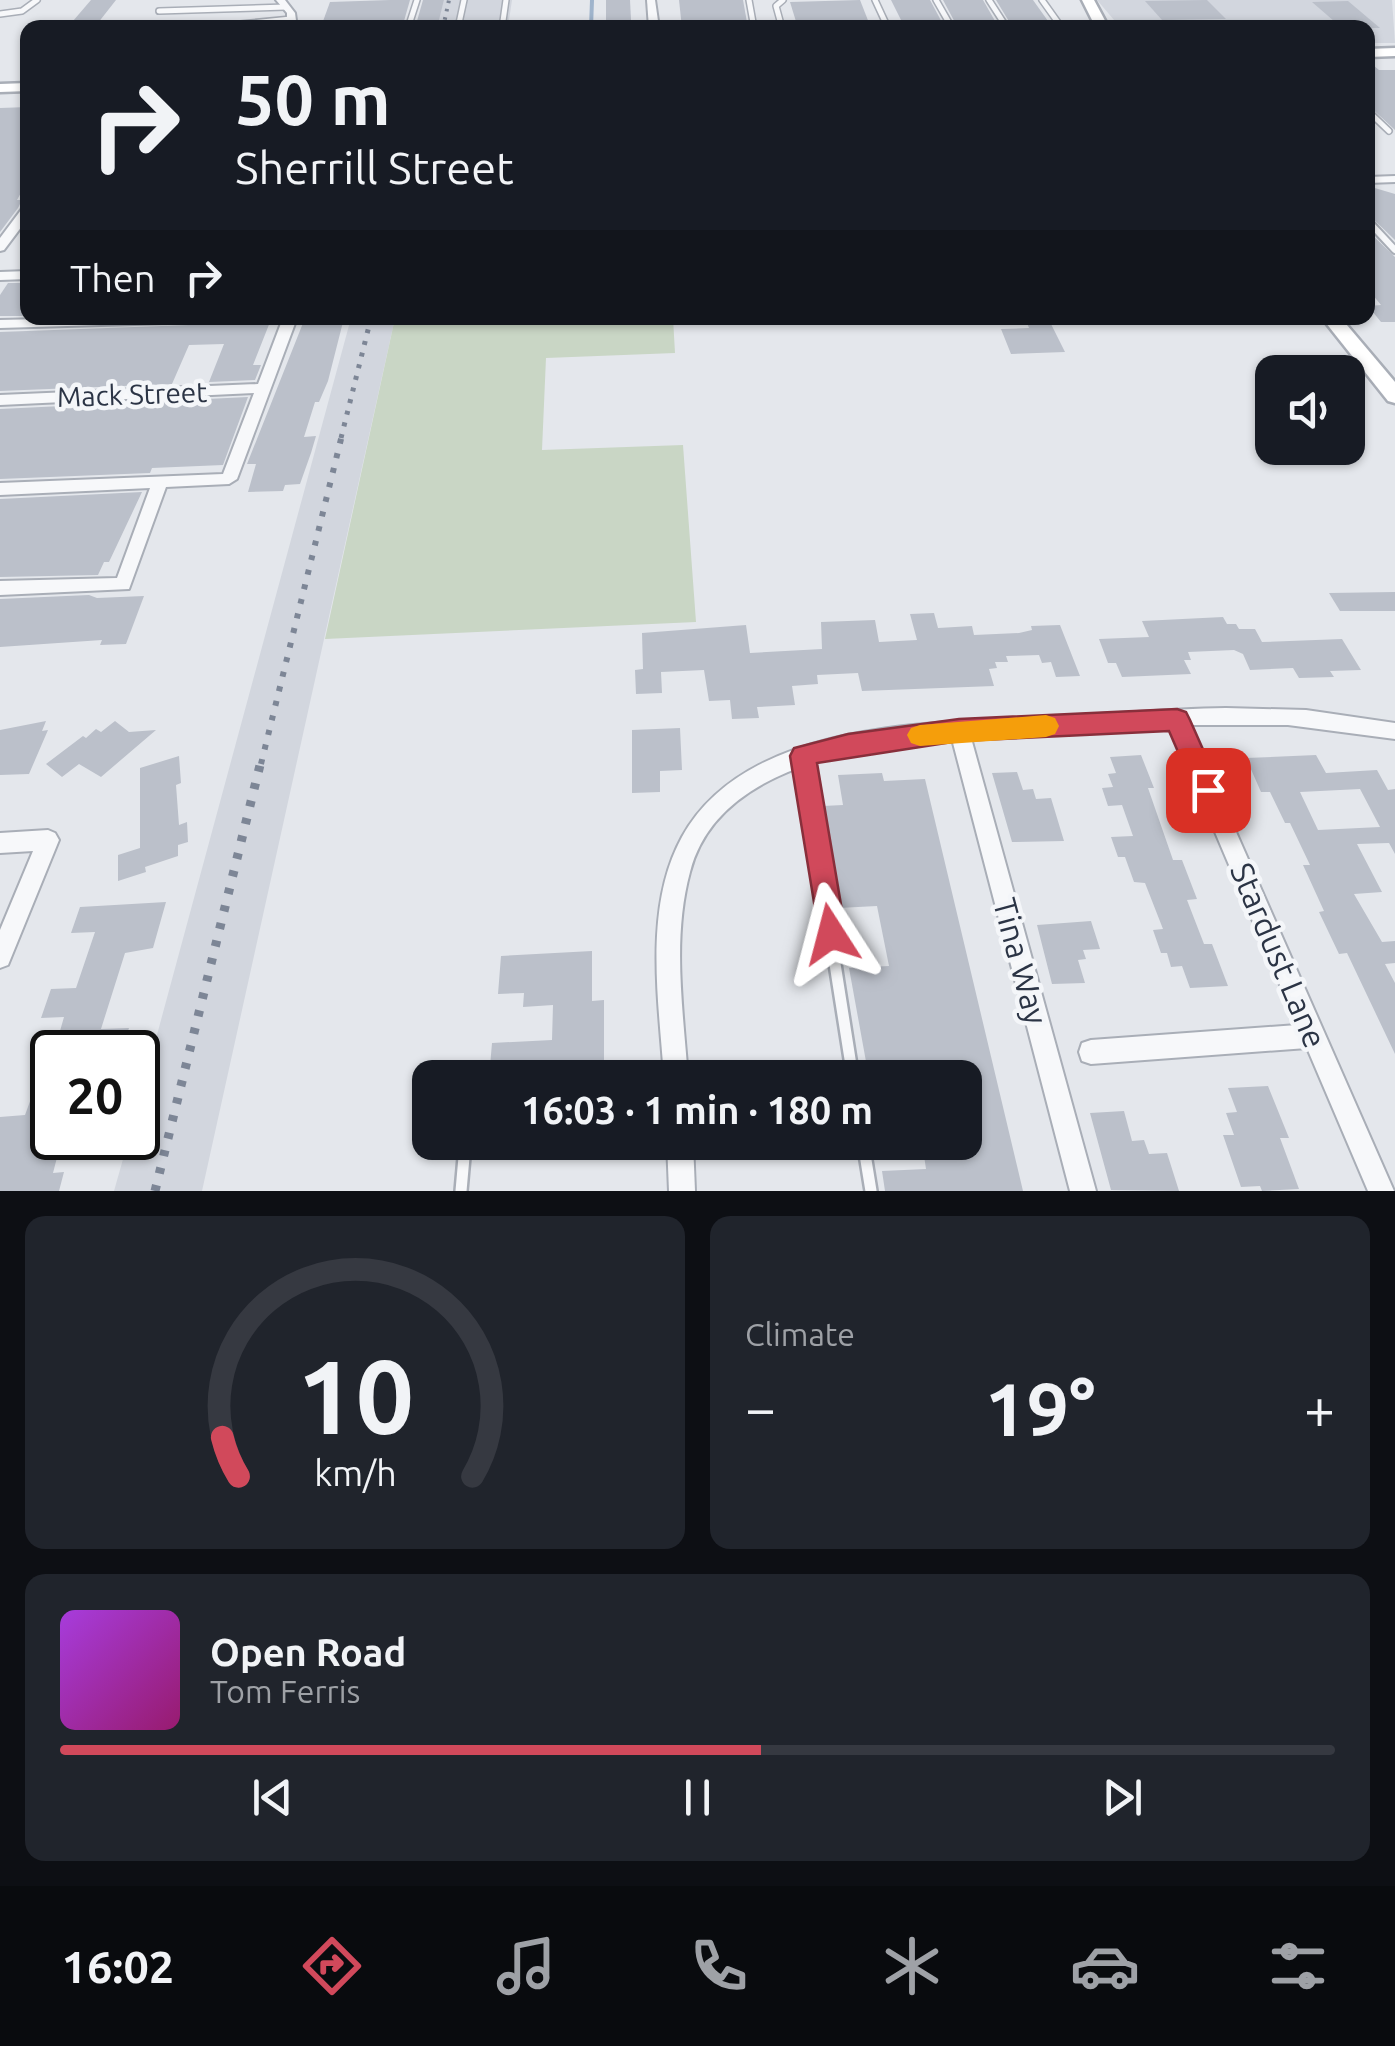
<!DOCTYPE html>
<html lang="en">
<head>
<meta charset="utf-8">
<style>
  :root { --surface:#171b24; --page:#20242c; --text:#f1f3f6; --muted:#9ea1a6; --line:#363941; --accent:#d1495b }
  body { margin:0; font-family:Ubuntu,sans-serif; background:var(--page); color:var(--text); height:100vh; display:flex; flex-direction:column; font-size:38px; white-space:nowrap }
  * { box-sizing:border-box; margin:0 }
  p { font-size:32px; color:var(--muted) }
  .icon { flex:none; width:55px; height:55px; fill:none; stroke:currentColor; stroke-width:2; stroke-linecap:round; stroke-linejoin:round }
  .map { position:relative; height:1191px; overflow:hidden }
  .sheet { display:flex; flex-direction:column; gap:25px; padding:25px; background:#0d0f14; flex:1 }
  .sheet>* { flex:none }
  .hud { position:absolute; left:20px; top:20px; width:1355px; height:305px; border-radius:20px; box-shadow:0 2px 8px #0004; background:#171b24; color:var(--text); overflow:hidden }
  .tools { position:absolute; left:1255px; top:355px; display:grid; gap:20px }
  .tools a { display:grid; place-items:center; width:110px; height:110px; border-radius:20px; background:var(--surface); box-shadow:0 2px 8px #0004; font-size:50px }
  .speed { position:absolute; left:30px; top:1030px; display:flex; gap:20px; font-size:50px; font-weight:700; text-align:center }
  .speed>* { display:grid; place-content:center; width:130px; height:130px; border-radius:50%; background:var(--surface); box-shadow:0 2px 8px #0004; line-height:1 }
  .speed .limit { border:5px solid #111; border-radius:15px; background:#fff; color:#111 }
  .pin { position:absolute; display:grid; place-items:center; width:85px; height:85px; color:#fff; margin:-42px; border-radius:20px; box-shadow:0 5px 15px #0006 }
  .me { position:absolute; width:110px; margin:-55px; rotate:351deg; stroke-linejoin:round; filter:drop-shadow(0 0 8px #0008) }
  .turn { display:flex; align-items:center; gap:35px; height:210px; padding:0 50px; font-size:45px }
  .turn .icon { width:130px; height:130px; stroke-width:2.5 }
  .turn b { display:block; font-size:70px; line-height:85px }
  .then { display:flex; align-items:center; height:95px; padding:0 50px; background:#0003; gap:20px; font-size:38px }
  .big { font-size:75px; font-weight:600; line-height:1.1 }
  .sheet .widget { flex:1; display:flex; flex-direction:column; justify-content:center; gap:15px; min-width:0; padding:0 35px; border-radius:20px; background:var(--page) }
  .sheet .dial { align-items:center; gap:0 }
  .dial svg { height:260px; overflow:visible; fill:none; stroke:var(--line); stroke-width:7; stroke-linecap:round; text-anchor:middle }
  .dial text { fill:var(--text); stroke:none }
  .song { display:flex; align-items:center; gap:30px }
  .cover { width:120px; height:120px; border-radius:15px; background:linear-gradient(135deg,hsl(280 70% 55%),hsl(320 70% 35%)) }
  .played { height:10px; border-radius:5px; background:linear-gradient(90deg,var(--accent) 55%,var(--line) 55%) }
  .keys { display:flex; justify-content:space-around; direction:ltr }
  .heat { display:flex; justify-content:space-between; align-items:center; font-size:55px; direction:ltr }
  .sheet .tiles { flex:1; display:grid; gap:25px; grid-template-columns:1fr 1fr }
  .widget:last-child { grid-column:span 2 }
  .trip { position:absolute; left:412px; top:1060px; width:570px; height:100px; border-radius:20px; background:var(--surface); box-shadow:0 2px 8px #0004; font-weight:600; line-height:100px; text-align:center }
  .menu { display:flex; height:160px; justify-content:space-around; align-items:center; background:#090b0e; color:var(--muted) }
  .menu .icon { width:70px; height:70px }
  .menu .active { color:var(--accent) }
  .menu b { font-size:45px; color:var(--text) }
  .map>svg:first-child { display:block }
  .built { fill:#d2d6de }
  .green { fill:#c9d6c5 }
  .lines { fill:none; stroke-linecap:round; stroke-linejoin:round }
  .stream { stroke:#9fb4cc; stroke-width:4 }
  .building { fill:#bbc0ca; fill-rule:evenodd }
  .lane-far3-casing { stroke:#a9aeb7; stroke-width:8 }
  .lane-far2-casing { stroke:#a9aeb7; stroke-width:10 }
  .lane-far1-casing { stroke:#a9aeb7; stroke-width:14 }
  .lane-casing { stroke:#a9aeb7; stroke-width:16 }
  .street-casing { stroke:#a9aeb7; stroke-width:4 }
  .secondary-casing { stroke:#a9aeb7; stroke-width:5 }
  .lane-far3 { stroke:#f7f8fa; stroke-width:5 }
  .lane-far2 { stroke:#f7f8fa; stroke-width:6 }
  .lane-far1 { stroke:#f7f8fa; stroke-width:9 }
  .lane { stroke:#f7f8fa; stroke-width:11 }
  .street { fill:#f7f8fa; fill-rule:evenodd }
  .secondary { fill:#fff; fill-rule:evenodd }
  .rail-far3 { stroke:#7d8696; stroke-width:4; stroke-dasharray:2.5 6; stroke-linecap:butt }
  .rail-far2 { stroke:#7d8696; stroke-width:5; stroke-dasharray:4 8; stroke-linecap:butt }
  .rail-far1 { stroke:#7d8696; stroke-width:6; stroke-dasharray:5 10; stroke-linecap:butt }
  .rail { stroke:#7d8696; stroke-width:9; stroke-dasharray:6 12; stroke-linecap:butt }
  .route { fill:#d1495b; stroke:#882f3b; stroke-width:2.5 }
  .slow { fill:#f59e0b }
  .labels { text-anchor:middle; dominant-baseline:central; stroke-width:9; stroke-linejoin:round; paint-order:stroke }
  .street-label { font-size:28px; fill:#2b3445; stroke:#f4f6f9 }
  .near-street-label { font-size:32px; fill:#2b3445; stroke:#f4f6f9 }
</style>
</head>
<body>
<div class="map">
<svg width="1395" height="1191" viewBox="0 0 1395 1191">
  <rect width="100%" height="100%" fill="#e4e7ec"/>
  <!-- built -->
  <g class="built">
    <path d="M444,0H512L508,27L436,28Z"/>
    <path d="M1097,0H1392L1395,43H1368V28L1120,27Z"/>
    <path d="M351,318H395L202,1191H114L129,1138H138V1105Z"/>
  </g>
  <!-- green -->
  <path class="green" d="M395,318H673L675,353L546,358L542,450L683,445L696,622L325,639Z"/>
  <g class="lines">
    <!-- stream -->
    <path class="stream" d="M591,28L592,0"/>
  </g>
  <!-- building -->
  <g class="building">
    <path d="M91,0H116L94,28H67Z"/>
    <path d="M390,0H410L402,28L322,24L330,2Z"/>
    <path d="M423,0H444L437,28H415Z"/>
    <path d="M606,0H630L631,20L606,21Z"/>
    <path d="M679,0H743L748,28H682Z"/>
    <path d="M860,0L871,28H798L790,2Z"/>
    <path d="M891,0H930L945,28H905Z"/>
    <path d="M943,0H983L999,28H958Z"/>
    <path d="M996,0H1033L1053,28H1013Z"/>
    <path d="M1207,0L1226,19L1162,20L1145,1Z"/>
    <path d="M1348,1L1380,28H1342L1312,2Z"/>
    <path d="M1368,61L1379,70H1395V130L1368,105Z"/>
    <path d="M28,107V180L17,200H22L18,208L0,232V108Z"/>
    <path d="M1368,186L1395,194V240L1368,214Z"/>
    <path d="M1368,231L1395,257V322H1381L1368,306L1381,305L1368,289Z"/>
    <path d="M8,283H28V316H0V295Z"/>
    <path d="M305,318H344L328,381L319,402H315L304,437L316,436L311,453L300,484L285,485L283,491L248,492L256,464H247Z"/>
    <path d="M1025,318H1048L1065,352L1011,354L1001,329L1029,328Z"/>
    <path d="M270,322L253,365H261L255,380L209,382L224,344L189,345L172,384L0,391V332Z"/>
    <path d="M248,397L223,465L152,468L150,473L0,479V409Z"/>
    <path d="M142,492L109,562H104L98,575L0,577V499Z"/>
    <path d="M1395,592V611H1340L1329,593Z"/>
    <path d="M89,595L97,598L144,596L126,644L100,645L102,640L0,647V599Z"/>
    <path d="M934,613L938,628L972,626L974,635L1019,633L1032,630L1031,626L1060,625L1080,676L1056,677L1051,662L1042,663L1039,655L1006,656L1008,662H995L997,668L989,669L994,686L862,691L858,673L817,675L818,684L792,686L795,705L757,707L759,718L732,719L730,700L709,701L704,670L661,672L662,693L636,694L635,670L643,669L642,633L746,625L750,653L822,649L821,622L875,620L879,642L917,640L910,614Z"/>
    <path d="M1223,617L1227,624H1236L1239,629H1255L1262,642L1342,639L1361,670L1330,671L1334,677L1299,678L1293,668L1250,670L1243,654L1234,650L1188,652L1191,660H1184L1191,674L1122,677L1116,663H1108L1099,639L1149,637L1142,621Z"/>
    <path d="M46,721L42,731L48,730L29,774L0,775V730Z"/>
    <path d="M115,721L129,732L156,730L101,777L79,764L62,777L46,764L83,736L86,738L96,729L101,732Z"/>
    <path d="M680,728L682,770L660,771V792L632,793V730Z"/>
    <path d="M1141,755L1154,788H1148L1173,860H1182L1197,899L1187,900L1204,944H1212L1228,986L1190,988L1182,966L1171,967L1167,953H1161L1153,930L1163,929L1145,883L1134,882L1125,857H1118L1111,837L1133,836L1122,805L1108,806L1102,788L1113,787L1108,774L1116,773L1110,757Z"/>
    <path d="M1316,755L1326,773L1377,770L1388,790L1395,789V854L1389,843L1357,844L1382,892L1354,894L1382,942L1395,941V963L1385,964L1395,983V1054L1347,953L1339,954L1319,912L1324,911L1303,865H1310L1290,823H1285L1270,792H1261L1246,758ZM1360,789L1380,827L1318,830L1300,792Z"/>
    <path d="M179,756L181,783L176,785L179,825L187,822L188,842L178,845V856L145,867L146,872L118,881V855L140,848V768Z"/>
    <path d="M1017,772L1023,790L1033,789L1036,799L1051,798L1064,841L1012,842L992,773Z"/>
    <path d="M882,773L884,781L925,779L1023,1191H885L882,1171L926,1169L922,1142H965V1078H869L849,968L889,966L877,906L839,908L823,806L843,805L838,775Z"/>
    <path d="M166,902L153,948L125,953L101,1029L129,1028L121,1052H54L64,1017L41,1018L51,989L76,988L95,932L71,933L80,907Z"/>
    <path d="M1091,921L1100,949L1083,950L1086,959L1078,960L1085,983L1052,984L1037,925Z"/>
    <path d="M592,951V1001L604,1000V1078H489L492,1043L552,1040L553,1005L523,1007L524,993L498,994L501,956Z"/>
    <path d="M50,1047L52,1138H62L53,1173L64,1172L59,1191H0V1117L25,1115Z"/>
    <path d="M1268,1086L1289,1138H1280L1299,1189L1262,1191L1260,1186L1241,1187L1223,1135H1234L1226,1113L1237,1112L1228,1088Z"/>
    <path d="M1124,1111L1132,1141L1144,1140L1149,1154L1167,1153L1179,1191L1111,1190L1090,1113Z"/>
  </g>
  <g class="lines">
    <!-- lane-far3 casing -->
    <g class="lane-far3-casing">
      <g id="lane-far3">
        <path d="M749,0L754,28"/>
        <path d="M875,0L888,28"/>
        <path d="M936,0L952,28"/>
        <path d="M989,0L1007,28"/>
        <path d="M1042,0L1062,28"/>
        <path d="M159,11L286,7"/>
        <path d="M0,14L22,11L37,0"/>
        <path d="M130,28L133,24L230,25L291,19"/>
        <path d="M408,28L417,0"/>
        <path d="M458,28L464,0"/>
        <path d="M502,28L506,0"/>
        <path d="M782,28L776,6L783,0"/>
        <path d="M1138,28H1233"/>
        <path d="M1368,111L1389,131"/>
      </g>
    </g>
    <!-- lane-far2 casing -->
    <g class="lane-far2-casing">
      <path id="lane-far2" d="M1368,221L1395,250"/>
    </g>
    <!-- lane-far1 casing -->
    <g class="lane-far1-casing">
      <path id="lane-far1" d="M803,758L804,764"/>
    </g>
    <!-- lane casing -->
    <g class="lane-casing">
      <g id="lane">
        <path d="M803,761L853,1078"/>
        <path d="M863,1142L871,1191"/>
        <path d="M461,1191L465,1146L513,1142"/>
      </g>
    </g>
    <!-- street casing -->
    <g class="street-casing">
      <g id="street">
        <path d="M276,0H285L295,13L297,28H287V13Z"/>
        <path d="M647,0H655L659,28H649Z"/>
        <path d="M1395,176V182L1368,183V177Z"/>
        <path d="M24,206H28V218L4,250L0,251V238Z"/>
        <path d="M28,271V279L0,280V272Z"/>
        <path d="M83,318H209L202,322L0,328V320Z"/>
        <path d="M283,318H297L237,479L229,484L166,487L129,589L0,595V581L117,578L150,488L0,495V483L223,474L254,393L0,405V395L258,384Z"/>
        <path d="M1226,708L1306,710L1395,723V739L1288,725H1189L1394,1191H1368L1307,1048L1091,1064L1082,1061L1079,1052L1082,1043L1091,1040L1297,1025L1170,726L971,738L1096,1191H1070L952,739C861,746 717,766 690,872C672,938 683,1010 688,1078H664C659,1001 643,908 682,837C747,719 935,723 1051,717C1109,714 1167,709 1226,708Z"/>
        <path d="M48,830L55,833L59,840L8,965L0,968V930L33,851L0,853V833Z"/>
        <path d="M667,1142H693L695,1191H669Z"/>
      </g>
    </g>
    <!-- secondary casing -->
    <g class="secondary-casing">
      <g id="secondary">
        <path d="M1082,0H1094L1109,28H1096Z"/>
        <path d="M1395,48V56L1368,57V49Z"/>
        <path d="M28,83V91L0,92V84Z"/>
        <path d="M1322,318H1341L1395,382V403L1388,401Z"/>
      </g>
    </g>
    <!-- lane-far3 -->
    <use href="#lane-far3" class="lane-far3"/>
    <!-- lane-far2 -->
    <use href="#lane-far2" class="lane-far2"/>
    <!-- lane-far1 -->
    <use href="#lane-far1" class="lane-far1"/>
    <!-- lane -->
    <use href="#lane" class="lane"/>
    <!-- street -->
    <use href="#street" class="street"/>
    <!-- secondary -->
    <use href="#secondary" class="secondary"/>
    <!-- rail-far3 -->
    <path class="rail-far3" d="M443,28L449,0"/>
    <!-- rail-far2 -->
    <path class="rail-far2" d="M341,438L371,318"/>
    <!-- rail-far1 -->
    <path class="rail-far1" d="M261,764L342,435"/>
    <!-- rail -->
    <path class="rail" d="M155,1191L261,761"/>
  </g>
  <!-- route -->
  <path class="route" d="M1177,709L1186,712L1190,720L1221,790L1217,798L1208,802L1198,798L1169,731L959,741L817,763L846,934L841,945L831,949L821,945L790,756L794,748L848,734L959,719Z"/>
  <!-- slow -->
  <path class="slow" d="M1046,715L1055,718L1059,726L1055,734L1046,737L920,746L911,743L907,735L911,728L920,725Z"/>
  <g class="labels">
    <!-- street labels -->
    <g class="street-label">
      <text transform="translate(132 394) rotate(-2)">Mack Street</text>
    </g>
    <!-- near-street labels -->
    <g class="near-street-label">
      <text transform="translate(1279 955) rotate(67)">Stardust Lane</text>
      <text transform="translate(1021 961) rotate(75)">Tina Way</text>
    </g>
  </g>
</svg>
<div class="tools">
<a><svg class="icon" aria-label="sound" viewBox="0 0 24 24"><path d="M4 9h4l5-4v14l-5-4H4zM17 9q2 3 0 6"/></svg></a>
</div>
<div class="speed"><div class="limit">20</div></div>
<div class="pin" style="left:1208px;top:790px;background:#d93025"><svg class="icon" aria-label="arrive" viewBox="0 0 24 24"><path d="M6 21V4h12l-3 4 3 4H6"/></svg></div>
<svg class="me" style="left:831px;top:934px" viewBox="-20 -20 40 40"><path d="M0-17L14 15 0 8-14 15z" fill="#d1495b" stroke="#fff" stroke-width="4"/></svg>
<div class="trip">16:03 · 1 min · 180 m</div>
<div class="hud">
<div class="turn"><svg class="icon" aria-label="right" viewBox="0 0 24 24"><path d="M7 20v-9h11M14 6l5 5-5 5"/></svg><div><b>50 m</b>Sherrill Street</div></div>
<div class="then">Then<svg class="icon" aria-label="right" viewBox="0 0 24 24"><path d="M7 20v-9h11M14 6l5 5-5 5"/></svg></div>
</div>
</div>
<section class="sheet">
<div class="tiles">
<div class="widget dial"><svg viewBox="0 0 100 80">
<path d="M14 69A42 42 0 1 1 86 69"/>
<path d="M14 69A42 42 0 0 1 9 57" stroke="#d1495b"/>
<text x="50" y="56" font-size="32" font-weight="700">10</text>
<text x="50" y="72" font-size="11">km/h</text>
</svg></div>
<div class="widget"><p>Climate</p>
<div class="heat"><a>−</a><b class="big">19°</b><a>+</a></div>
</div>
<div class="widget">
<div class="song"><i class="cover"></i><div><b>Open Road</b><p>Tom Ferris</p></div></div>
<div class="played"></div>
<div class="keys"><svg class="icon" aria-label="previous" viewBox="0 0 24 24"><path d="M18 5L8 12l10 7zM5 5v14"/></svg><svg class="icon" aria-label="pause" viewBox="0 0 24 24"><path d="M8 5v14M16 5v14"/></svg><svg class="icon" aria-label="next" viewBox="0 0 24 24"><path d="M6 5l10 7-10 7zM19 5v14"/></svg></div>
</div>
</div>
</section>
<nav class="menu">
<b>16:02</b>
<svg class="icon active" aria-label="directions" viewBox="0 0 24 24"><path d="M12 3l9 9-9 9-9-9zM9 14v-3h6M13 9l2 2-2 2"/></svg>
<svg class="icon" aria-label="music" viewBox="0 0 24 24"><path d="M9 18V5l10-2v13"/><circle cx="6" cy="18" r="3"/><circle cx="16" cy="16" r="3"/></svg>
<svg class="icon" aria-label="phone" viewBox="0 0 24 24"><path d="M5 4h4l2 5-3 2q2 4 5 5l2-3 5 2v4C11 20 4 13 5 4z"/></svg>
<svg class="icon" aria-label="climate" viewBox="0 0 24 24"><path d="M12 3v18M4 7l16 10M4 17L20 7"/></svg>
<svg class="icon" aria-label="car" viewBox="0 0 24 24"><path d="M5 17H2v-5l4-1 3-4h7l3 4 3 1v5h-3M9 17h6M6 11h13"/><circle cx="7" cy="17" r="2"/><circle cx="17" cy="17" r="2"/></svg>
<svg class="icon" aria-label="filters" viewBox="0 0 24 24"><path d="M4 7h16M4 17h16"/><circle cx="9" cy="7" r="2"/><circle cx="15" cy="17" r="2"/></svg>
</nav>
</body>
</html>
